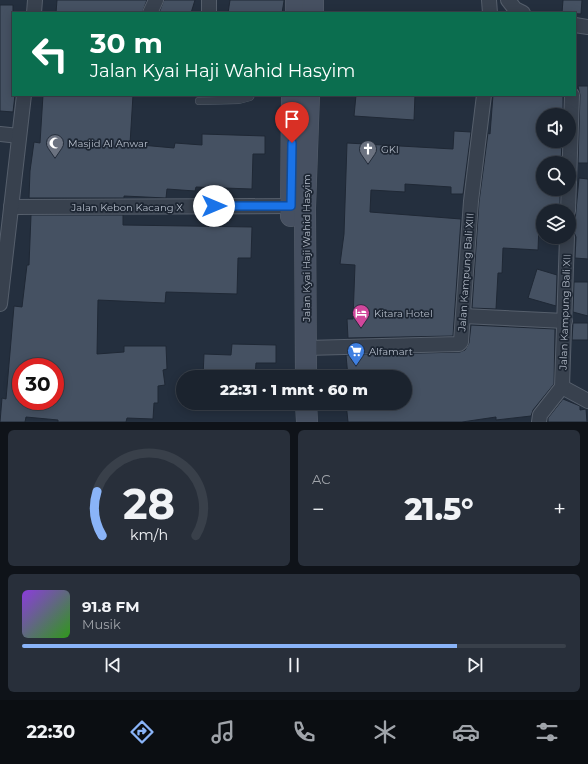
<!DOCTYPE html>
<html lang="id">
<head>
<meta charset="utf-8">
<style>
  :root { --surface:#1b232e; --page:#282f3a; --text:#f1f3f6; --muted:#a0a4aa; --line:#39404a; --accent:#8ab4f8 }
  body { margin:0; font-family:Montserrat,sans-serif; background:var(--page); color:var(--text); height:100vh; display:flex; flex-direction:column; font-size:15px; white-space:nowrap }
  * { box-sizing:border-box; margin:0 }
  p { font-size:13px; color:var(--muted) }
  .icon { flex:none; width:22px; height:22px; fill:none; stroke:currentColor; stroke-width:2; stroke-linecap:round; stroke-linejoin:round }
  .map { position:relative; height:422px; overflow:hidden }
  .sheet { display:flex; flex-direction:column; gap:8px; padding:8px; background:#0f1319; flex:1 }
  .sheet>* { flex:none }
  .guide { position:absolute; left:12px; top:12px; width:564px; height:84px; border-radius:0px; box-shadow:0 2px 10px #0003,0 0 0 1px var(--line); background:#0b6e4f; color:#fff; overflow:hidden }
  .buttons { position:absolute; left:536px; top:108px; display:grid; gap:8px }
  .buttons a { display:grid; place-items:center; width:40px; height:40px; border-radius:50%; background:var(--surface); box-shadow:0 2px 10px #0003,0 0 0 1px var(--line); font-size:20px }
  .speed { position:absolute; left:12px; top:358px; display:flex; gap:8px; font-size:20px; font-weight:700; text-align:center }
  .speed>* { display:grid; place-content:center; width:52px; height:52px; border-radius:50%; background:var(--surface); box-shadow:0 2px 10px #0003,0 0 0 1px var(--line); line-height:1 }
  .speed .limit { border:6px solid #d22; background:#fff; color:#111 }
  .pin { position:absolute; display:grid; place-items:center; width:34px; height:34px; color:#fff; margin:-41px -17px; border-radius:50% 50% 50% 0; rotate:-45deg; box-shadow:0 0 4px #0007 }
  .pin .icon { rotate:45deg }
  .me { position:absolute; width:44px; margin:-22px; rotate:90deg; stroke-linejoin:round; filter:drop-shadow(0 0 3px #0008) }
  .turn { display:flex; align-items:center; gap:14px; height:84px; padding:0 12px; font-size:18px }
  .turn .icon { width:52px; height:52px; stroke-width:2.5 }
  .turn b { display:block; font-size:28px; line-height:34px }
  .big { font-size:30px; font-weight:800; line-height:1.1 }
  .sheet .tile { flex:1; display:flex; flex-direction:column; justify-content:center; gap:6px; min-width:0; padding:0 14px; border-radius:6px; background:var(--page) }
  .sheet .dial { align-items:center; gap:0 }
  .dial svg { height:104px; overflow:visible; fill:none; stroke:var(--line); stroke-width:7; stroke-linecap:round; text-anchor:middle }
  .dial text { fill:var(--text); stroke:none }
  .song { display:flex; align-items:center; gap:12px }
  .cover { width:48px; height:48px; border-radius:6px; background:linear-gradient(135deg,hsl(270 70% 55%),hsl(110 70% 35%)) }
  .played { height:4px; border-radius:2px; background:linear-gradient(90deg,var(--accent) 80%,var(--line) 80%) }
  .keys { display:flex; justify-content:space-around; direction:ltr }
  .heat { display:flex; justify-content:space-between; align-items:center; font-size:22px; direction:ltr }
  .sheet .tiles { flex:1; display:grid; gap:8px; grid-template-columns:1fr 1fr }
  .tile:last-child { grid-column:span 2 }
  .trip { position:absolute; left:176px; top:370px; width:236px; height:40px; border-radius:20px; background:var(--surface); box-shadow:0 2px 10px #0003,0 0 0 1px var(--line); font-weight:800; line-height:40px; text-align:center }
  .dock { display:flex; height:64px; justify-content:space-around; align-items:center; background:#0b0e12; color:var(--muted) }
  .dock .icon { width:28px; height:28px }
  .dock .selected { color:var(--accent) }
  .dock b { font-size:18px; color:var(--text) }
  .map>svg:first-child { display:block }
  .building { fill:#455162; stroke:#1f2835; fill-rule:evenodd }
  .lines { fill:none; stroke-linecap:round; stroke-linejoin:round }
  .service-casing { stroke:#565f6c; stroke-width:8 }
  .minor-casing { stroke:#565f6c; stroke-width:16 }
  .secondary-casing { stroke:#565f6c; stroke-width:22 }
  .service { stroke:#38414e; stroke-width:7 }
  .minor { stroke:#38414e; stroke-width:14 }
  .secondary { stroke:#465061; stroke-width:21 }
  .route-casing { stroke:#114b97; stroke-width:10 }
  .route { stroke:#1a73e8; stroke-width:7 }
  .labels { text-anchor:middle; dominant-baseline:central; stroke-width:3.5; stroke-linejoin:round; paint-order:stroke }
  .poi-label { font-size:10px; fill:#b4bcc9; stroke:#1d2633; text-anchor:start }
  .street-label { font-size:10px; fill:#b4bcc9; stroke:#1d2633 }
</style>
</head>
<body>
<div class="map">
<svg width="588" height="422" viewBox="0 0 588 422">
  <rect width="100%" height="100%" fill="#242f3e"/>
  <!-- building -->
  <g class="building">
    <path d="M57,0H147L142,13H56Z"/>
    <path d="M164,0H195L191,13H159Z"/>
    <path d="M230,0H284V1L282,13H228Z"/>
    <path d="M563,0H582L581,14L562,13Z"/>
    <path d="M0,5H13V95H15L13,112L0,111Z"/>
    <path d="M578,86H588V163H578L580,95Z"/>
    <path d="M43,95H133L130,144L174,148L175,143L202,145V134L265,136V154H253L252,189L196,187L195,191L167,189L166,198L124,196V198H29L30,171L34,142L40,143Z"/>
    <path d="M356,95H415L414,120L354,116Z"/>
    <path d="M493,95H563V115H543V141H562L561,163H543V189H560V211H543V225H539L538,250L503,248L502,273H498L496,309L472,308L479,202L488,133L490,134Z"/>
    <path d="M454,131L471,132L463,194H451V187L405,184V192L371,190L370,212L461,219L453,336L348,338L347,319H353L355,265L340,264L344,234L347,143L453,149Z"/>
    <path d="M579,178L588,179V259L575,258L576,237L574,232Z"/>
    <path d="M31,215H123V225L252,227L251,258H238L237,294L166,292L165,303L98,300L97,354L124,352V346H166L167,369L163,370L165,385L158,386V403H154L153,419L127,418L126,422H58V420L26,417L25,422H0L2,398L6,399L14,306L22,307L27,265H29ZM21,367H55V403L21,401Z"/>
    <path d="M537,269L557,275L556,306L528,298Z"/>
    <path d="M574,282H588V316L573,312Z"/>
    <path d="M573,323H588V340H572Z"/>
    <path d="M471,325L555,329L554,384L533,410L531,416L496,420V417L462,422H348L346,403H405V377H348L346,355L460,352L465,350L469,343Z"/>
    <path d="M232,344L276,345V363H256L255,377H203L204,354L231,355Z"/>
    <path d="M563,399L580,406V410L586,409L587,422H548V418Z"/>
  </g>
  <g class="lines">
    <!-- service casing -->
    <g class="service-casing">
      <path id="service" d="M199,101L239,100L250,97L251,95"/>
    </g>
    <!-- minor casing -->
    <g class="minor-casing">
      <g id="minor">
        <path d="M489,0L490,13"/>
        <path d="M508,0L515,9L523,13"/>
        <path d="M34,13L35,0"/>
        <path d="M150,13L156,0"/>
        <path d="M209,13V0"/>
        <path d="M575,25L588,27"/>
        <path d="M0,134L19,136"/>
        <path d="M11,207L291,206"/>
        <path d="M568,211L572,95"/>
        <path d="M0,304L24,95"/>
        <path d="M463,316L565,321"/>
        <path d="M306,348L459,344L461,342L471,201L484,95"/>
        <path d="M562,387L588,401"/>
        <path d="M539,422L540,415L562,387L567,237"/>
      </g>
    </g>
    <!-- secondary casing -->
    <g class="secondary-casing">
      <g id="secondary">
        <path d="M296,13V0"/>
        <path d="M313,13V0"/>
        <path d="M291,216L292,95"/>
        <path d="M306,377L305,208L309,95"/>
        <path d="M306,403L307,422"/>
      </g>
    </g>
    <!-- service -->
    <use href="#service" class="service"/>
    <!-- minor -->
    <use href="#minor" class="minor"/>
    <!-- secondary -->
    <use href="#secondary" class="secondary"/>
  </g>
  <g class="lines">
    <!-- route casing -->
    <g class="route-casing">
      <path id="route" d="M214,206H291L292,143"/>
    </g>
    <!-- route -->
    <use href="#route" class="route"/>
  </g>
  <!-- icons -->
  <defs>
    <g id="mosque-pin" transform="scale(0.9)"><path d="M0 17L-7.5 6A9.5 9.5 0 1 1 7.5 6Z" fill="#6b7280" stroke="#1d2633"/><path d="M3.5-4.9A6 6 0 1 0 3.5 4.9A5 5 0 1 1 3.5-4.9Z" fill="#fff"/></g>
    <g id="church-pin" transform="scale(0.9)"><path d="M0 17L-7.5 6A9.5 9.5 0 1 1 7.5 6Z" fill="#6b7280" stroke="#1d2633"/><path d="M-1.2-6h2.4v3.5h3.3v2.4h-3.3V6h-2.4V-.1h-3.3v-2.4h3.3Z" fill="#fff"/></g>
    <g id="hotel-pin" transform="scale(0.9)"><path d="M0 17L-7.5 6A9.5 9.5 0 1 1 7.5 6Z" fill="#d1479c" stroke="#1d2633"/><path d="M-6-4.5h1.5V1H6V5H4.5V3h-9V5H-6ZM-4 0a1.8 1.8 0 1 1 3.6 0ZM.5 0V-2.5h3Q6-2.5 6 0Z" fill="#fff"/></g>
    <g id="supermarket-pin" transform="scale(0.9)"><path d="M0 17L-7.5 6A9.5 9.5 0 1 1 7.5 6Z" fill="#3f7fe0" stroke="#1d2633"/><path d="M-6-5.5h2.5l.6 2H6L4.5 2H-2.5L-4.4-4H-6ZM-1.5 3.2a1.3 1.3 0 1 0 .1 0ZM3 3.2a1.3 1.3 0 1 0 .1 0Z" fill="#fff"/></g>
  </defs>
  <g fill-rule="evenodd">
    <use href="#mosque-pin" x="55" y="143"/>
    <use href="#church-pin" x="368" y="149"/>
    <use href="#hotel-pin" x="361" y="313"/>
    <use href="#supermarket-pin" x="356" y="351"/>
  </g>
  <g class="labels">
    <!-- poi labels -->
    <g class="poi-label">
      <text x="68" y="143">Masjid Al Anwar</text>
      <text x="381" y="149">GKI</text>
      <text x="374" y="313">Kitara Hotel</text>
      <text x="369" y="351">Alfamart</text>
    </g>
    <!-- street labels -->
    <g class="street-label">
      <text x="127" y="207">Jalan Kebon Kacang X</text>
      <text transform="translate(306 248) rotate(-90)">Jalan Kyai Haji Wahid Hasyim</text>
      <text transform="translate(466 272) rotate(-86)">Jalan Kampung Bali XIII</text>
      <text transform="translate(565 312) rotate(-88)">Jalan Kampung Bali XII</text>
    </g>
  </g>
</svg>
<div class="buttons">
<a><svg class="icon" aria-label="sound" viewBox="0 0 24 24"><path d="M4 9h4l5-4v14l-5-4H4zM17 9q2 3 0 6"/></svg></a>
<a><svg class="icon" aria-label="search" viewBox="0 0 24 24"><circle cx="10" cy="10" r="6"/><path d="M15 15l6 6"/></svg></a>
<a><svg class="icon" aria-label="layers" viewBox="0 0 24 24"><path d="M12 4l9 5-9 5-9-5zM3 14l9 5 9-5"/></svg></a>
</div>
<div class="speed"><div class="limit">30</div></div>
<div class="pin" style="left:292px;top:143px;background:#d93025"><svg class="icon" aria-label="arrive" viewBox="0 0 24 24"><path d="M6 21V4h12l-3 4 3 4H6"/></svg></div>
<svg class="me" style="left:214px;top:206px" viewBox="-20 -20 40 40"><circle r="19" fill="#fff"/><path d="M0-13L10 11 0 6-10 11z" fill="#1a73e8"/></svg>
<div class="trip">22:31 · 1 mnt · 60 m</div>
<div class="guide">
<div class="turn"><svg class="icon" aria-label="left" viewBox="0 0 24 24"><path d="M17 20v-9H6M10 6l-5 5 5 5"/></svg><div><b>30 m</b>Jalan Kyai Haji Wahid Hasyim</div></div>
</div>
</div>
<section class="sheet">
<div class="tiles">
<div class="tile dial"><svg viewBox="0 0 100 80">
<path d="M14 69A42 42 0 1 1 86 69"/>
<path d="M14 69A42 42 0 0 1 10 35" stroke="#8ab4f8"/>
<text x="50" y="56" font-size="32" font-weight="700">28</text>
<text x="50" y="72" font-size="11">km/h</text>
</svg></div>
<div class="tile"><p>AC</p>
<div class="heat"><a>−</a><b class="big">21.5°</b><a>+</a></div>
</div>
<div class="tile">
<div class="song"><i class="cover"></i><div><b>91.8 FM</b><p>Musik</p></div></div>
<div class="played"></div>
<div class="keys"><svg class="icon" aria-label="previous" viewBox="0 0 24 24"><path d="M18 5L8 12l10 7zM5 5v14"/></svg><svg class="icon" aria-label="pause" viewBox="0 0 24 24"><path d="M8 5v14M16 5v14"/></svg><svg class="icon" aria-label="next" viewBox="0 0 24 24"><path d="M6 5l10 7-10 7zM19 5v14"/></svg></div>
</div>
</div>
</section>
<nav class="dock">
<b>22:30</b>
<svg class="icon selected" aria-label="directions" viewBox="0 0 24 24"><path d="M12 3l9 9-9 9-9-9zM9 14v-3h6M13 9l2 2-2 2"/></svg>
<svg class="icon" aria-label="music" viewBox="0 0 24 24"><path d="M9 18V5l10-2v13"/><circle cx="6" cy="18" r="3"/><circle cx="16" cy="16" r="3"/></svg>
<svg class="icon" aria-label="phone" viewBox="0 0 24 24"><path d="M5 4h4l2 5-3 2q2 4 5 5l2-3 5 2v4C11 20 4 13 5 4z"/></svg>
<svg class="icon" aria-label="climate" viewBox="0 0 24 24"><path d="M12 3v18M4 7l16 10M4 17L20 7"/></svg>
<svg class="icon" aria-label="car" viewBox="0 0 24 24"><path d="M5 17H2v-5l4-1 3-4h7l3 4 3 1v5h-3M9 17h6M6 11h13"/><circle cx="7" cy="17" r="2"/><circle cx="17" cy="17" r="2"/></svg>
<svg class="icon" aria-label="filters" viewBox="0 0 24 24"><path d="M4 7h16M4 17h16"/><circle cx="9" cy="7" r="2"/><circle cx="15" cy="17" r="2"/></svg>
</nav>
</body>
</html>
